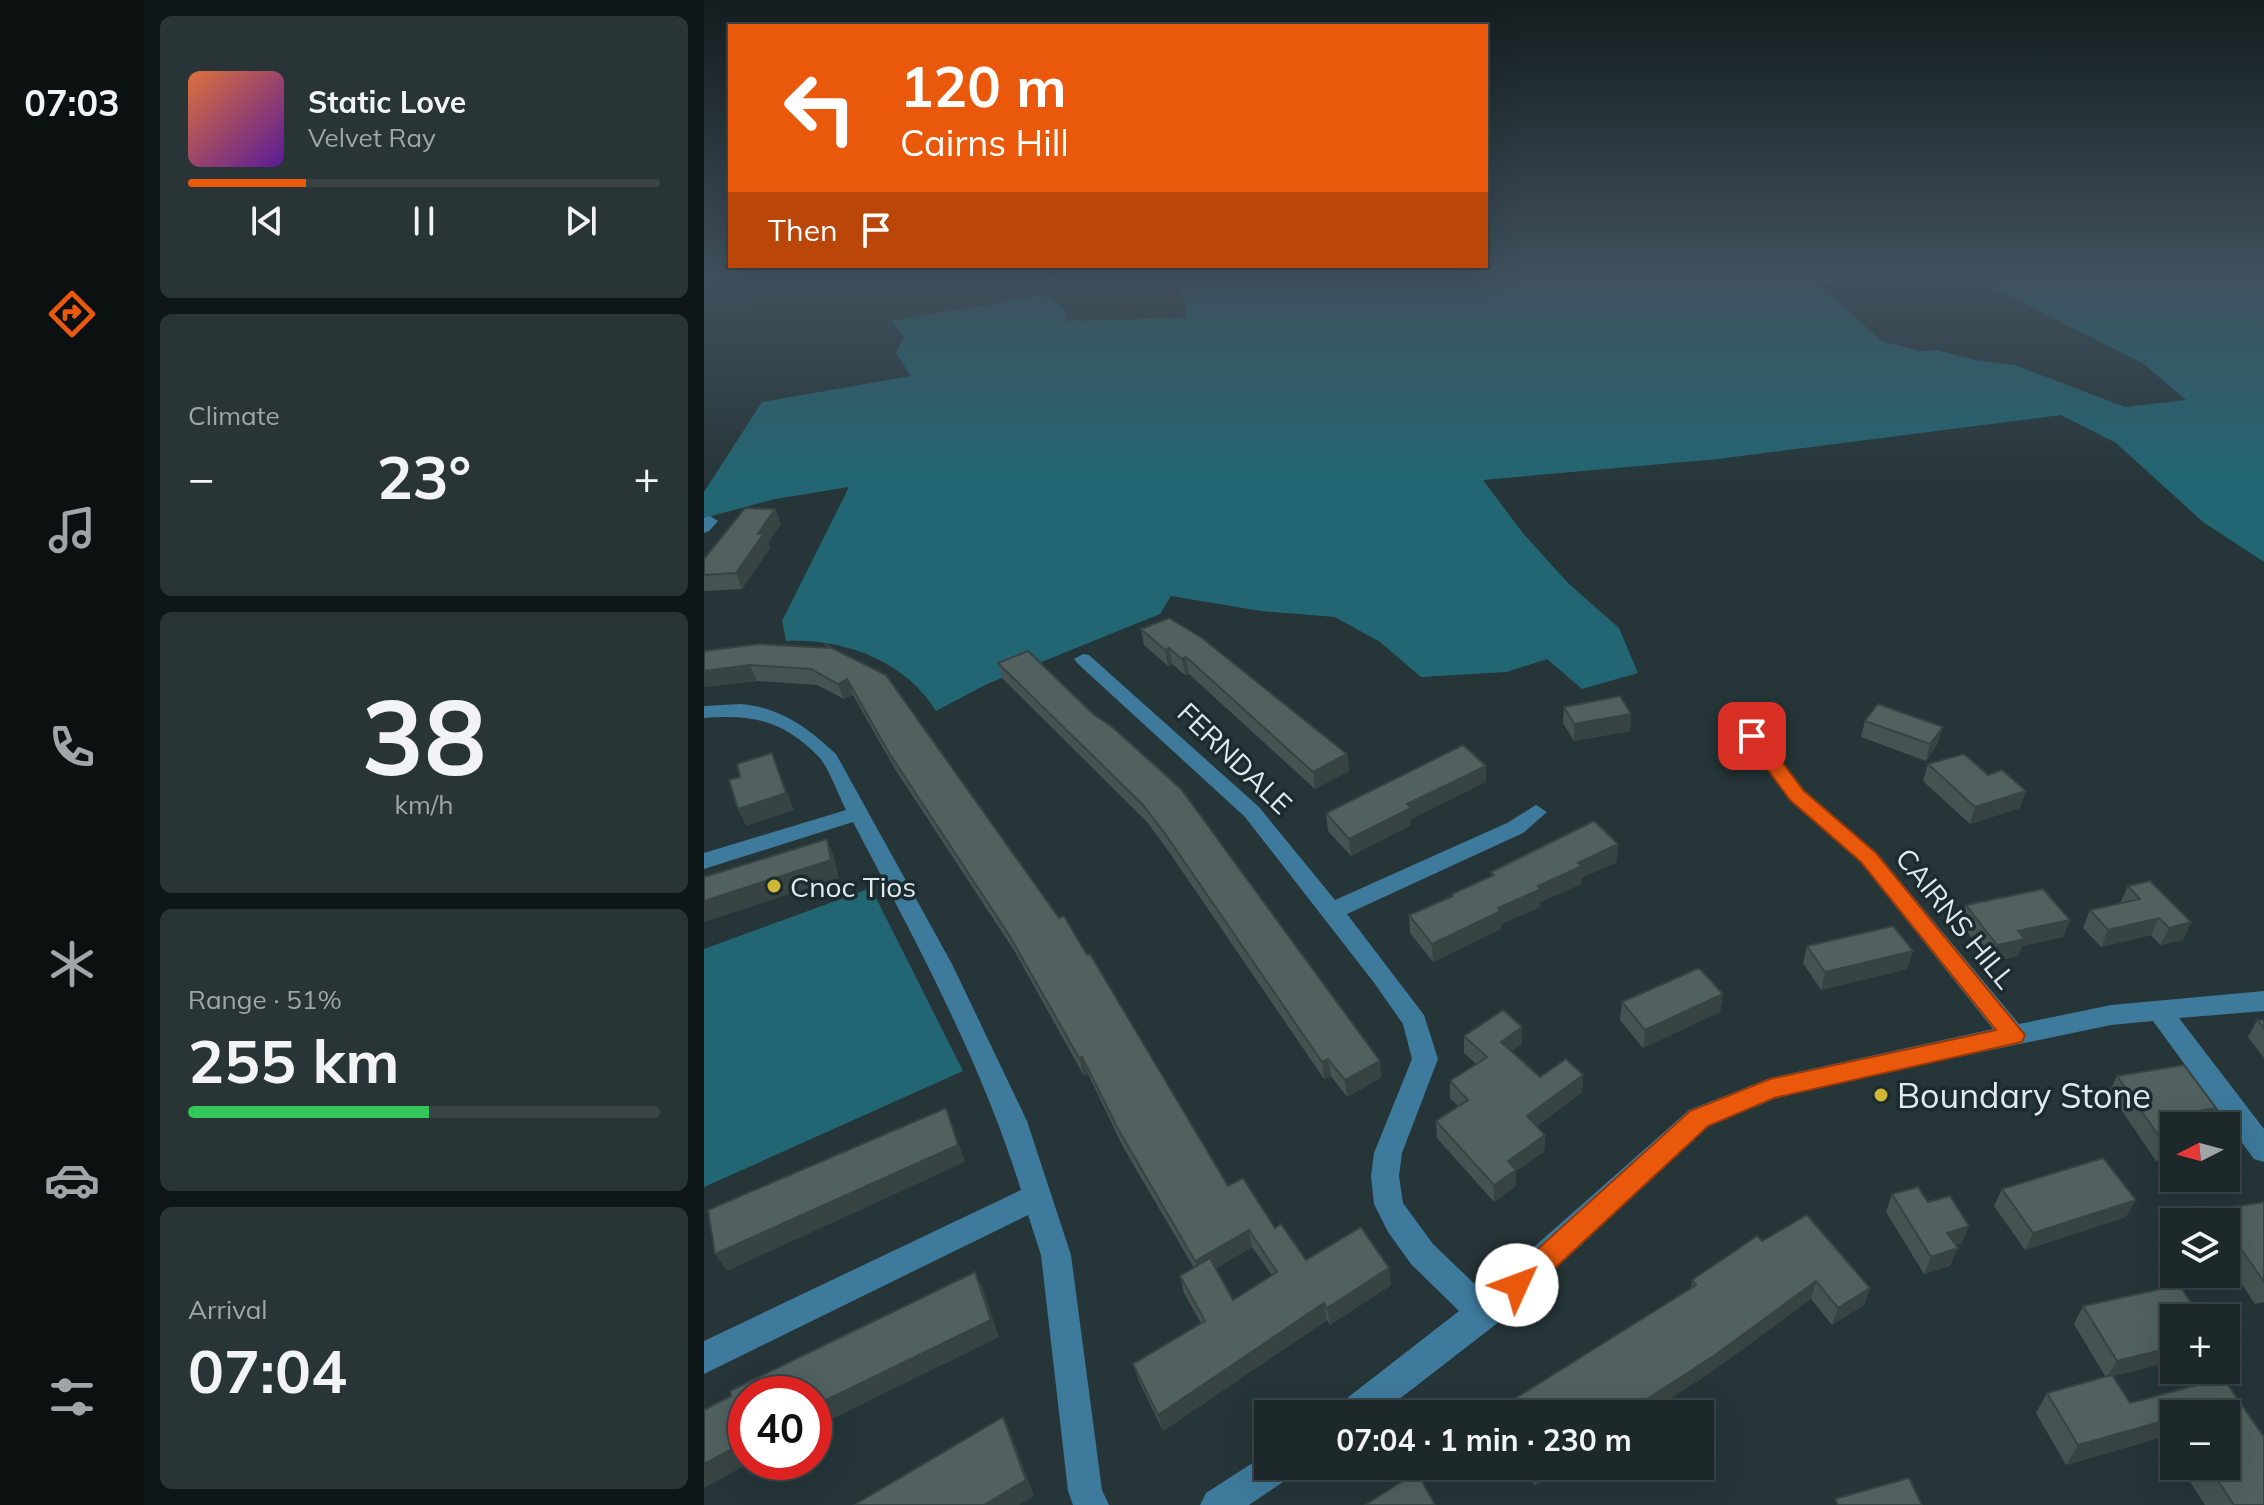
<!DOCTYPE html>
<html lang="en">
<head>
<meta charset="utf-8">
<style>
  :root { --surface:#1c282a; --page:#293436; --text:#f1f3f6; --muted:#a0a6a8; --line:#3a4447; --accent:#ea580c }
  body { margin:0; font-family:Mulish,sans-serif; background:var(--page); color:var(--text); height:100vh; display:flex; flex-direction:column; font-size:30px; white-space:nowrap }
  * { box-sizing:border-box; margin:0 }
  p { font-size:26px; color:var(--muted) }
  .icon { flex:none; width:44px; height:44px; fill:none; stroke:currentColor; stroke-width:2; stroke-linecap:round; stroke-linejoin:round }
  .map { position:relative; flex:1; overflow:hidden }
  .panel { display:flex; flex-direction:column; gap:16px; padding:16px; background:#0f1617; width:560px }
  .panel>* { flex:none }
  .top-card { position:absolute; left:24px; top:24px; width:760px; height:244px; border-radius:0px; box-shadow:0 8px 32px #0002,0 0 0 2px var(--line); background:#ea580c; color:#fff; overflow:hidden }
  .needle { width:52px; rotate:264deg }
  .buttons { position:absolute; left:1456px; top:1112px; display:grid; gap:16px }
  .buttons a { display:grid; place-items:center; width:80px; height:80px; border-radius:0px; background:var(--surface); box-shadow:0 8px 32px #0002,0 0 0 2px var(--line); font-size:40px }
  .speed { position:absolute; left:24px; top:1376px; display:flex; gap:16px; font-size:40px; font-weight:700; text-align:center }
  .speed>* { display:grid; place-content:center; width:104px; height:104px; border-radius:50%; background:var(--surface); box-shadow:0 8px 32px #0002,0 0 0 2px var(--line); line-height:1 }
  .speed .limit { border:12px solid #d22; background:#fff; color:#111 }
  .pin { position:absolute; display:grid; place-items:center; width:68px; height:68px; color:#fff; margin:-34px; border-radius:16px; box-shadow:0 4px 12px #0006 }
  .me { position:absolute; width:88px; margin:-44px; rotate:47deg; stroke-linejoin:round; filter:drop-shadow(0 0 6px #0008) }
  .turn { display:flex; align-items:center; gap:28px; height:168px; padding:0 40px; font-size:36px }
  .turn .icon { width:104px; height:104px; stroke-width:2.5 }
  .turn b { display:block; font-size:56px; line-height:68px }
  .then { display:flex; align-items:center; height:76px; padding:0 40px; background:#0003; gap:16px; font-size:30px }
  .big { font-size:60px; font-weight:700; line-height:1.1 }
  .panel .tile { flex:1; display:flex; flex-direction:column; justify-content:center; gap:12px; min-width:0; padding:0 28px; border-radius:12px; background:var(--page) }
  .panel .dial { align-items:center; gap:0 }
  .dial b { font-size:104px; line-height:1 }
  .song { display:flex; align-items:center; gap:24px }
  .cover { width:96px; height:96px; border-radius:12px; background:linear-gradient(135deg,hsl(20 70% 55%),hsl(270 70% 35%)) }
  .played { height:8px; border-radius:4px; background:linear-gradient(90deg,var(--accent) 25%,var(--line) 25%) }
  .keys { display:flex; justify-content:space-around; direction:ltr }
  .heat { display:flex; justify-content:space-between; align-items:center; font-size:44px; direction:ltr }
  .charge { height:12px; border-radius:6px; background:linear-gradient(90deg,#34c759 51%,var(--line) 0) }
  .trip { position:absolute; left:550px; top:1400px; width:460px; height:80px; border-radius:0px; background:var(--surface); box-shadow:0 8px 32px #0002,0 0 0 2px var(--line); font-weight:700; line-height:80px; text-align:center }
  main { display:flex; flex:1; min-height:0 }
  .tab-bar { display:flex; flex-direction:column; width:144px; justify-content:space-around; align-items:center; background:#0b1011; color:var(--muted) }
  .tab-bar .icon { width:56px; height:56px }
  .tab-bar .current { color:var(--accent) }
  .tab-bar b { font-size:36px; color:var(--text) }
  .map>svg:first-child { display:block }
  .green { fill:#226673 }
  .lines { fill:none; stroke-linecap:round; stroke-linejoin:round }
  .minor { fill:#3e7a9c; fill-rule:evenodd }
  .wall { fill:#455353; fill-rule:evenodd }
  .shaded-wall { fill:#384443 }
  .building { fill:#506160; stroke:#384443; stroke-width:2 }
  .route { fill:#ea580c; stroke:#983908; stroke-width:2 }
  .poi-dot { fill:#d0b836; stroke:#1c2b2e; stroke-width:3 }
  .labels { text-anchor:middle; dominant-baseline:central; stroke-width:7; stroke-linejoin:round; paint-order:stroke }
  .street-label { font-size:28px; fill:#e0eaec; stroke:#1c2b2e }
  .poi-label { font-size:28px; fill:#e0eaec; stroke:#1c2b2e; text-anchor:start }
  .near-poi-label { font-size:34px; fill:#e0eaec; stroke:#1c2b2e; text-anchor:start }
</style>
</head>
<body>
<main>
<nav class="tab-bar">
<b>07:03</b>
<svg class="icon current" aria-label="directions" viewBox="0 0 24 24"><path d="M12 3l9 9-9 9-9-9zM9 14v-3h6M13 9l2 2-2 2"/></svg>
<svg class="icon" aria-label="music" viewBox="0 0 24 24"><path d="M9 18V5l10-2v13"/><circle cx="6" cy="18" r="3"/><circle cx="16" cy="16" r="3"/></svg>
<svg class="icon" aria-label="phone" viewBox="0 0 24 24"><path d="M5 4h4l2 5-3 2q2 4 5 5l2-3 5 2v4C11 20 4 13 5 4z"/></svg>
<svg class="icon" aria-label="climate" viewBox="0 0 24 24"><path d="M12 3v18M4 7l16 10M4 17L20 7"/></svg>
<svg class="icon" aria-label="car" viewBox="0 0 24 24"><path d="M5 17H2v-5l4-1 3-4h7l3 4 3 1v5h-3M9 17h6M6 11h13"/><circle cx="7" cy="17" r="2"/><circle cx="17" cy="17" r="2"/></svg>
<svg class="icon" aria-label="filters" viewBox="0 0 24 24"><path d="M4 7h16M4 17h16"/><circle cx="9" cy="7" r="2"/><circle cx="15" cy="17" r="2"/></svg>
</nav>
<section class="panel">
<div class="tile">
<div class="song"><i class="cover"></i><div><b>Static Love</b><p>Velvet Ray</p></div></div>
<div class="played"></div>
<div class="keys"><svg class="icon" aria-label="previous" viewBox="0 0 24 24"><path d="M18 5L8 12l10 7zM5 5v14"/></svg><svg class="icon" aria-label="pause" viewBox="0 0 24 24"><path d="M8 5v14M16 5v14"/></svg><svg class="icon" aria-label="next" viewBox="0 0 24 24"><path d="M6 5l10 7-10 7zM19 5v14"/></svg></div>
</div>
<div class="tile"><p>Climate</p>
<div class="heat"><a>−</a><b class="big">23°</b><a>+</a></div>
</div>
<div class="tile dial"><b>38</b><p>km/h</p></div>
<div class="tile"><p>Range · 51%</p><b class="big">255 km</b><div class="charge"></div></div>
<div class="tile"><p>Arrival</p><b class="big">07:04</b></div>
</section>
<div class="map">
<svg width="1560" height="1505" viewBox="0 0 1560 1505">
  <rect width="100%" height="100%" fill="#253538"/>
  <!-- green -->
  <g class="green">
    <path d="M495,275H1214L1115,284L1177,341L1216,351L1232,350L1271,360L1311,365L1421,407L1482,400L1440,364L1264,275H1560V562L1499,522L1412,443L1357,415L1014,459L779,480L818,532L864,583L915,628L934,673L878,689L843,659L803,672L717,677L676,642L631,617L557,611L467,596L456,614L283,684L232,711C201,660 138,638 82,641L78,621L145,487L71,499L0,518V492L58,402L207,376L192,353L200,337L187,321L342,294L360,309L362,321L481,318L483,305L475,294Z"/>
    <path d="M167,888L259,1071L0,1187V949Z"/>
  </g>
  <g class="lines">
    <!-- minor -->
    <g class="minor">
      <path d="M32,275L0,283V277Z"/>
      <path d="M335,275H347L359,285L350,287Z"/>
      <path d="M6,516L14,521L5,531L0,533V518Z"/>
      <path d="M379,654L385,655L555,807L631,900L803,823L832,805L843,812L819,833L643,914L720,1015L734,1059L698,1153L695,1176L699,1203L729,1244L779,1292L985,1110L1066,1078L1289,1029L1157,863L1086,800L1038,736L1048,730L1055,732L1100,790L1173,853L1315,1024L1407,1005L1560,991V1011L1475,1018L1560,1129V1162L1550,1159L1449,1021L1407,1025L1168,1075L1070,1099L1005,1126L791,1325L676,1414H633L638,1402L755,1311L707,1264L684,1232L670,1204L667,1176L670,1153L708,1059L699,1024L671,984L541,817L373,663L370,659Z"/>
      <path d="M37,704C79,708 105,729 132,754L248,964L323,1121L367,1255L398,1490L405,1505H369L364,1491L337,1255L324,1215L0,1374V1341L317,1190C277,1061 212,942 149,822L0,869V853L142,810C134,794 124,766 114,756C79,720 48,714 0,718V706Z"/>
      <path d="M564,1453V1466H590L585,1478L545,1505H496L502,1493Z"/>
    </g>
  </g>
  <!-- wall -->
  <g class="wall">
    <path d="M71,509L77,524L64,542L66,548L38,589L0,591V559Z"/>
    <path d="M437,629L643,754L645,771L611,789L485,674L481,675L468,664L464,666L440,645Z"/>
    <path d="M123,648L524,1186L571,1228L602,1260L687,1285L626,1325L623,1320L459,1431L435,1381L429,1364L497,1323L480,1293L476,1276L490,1268L419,1147L384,1074L380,1076L311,952L191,769L149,695L140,699L113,685L53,681L0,687V651ZM548,1247L568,1275L529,1300L511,1269Z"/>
    <path d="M324,651L676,1061L677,1078L643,1097L627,1076L620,1079L465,852L443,822L298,678L294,663Z"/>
    <path d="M860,707L927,714L926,731L870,741L859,723Z"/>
    <path d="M1161,721L1234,743L1222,761L1157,737Z"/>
    <path d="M1224,764L1284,775L1316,808L1266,824L1219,781Z"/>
    <path d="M782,782L707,819V825L647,856L624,831L622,813Z"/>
    <path d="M913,862L877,878V884L836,902V907L797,924V929L729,962L706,933L705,915L748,897V894L787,876V872Z"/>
    <path d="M1424,886L1487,922L1479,940L1456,945L1447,935L1397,947L1379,928L1386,910L1416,903Z"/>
    <path d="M1262,905L1366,920L1359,937L1318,946L1314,956L1287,962L1256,923Z"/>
    <path d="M1103,946L1209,951L1203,969L1117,990L1099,963Z"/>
    <path d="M1019,994L1016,1012L939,1048L916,1020L918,1002Z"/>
    <path d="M1553,1020H1560V1058L1544,1037Z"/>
    <path d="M818,1027V1044L807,1051L836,1077L879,1075L878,1092L833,1126L841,1135L840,1152L812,1171V1186L790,1202L733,1138L732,1121L755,1107L746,1098V1081L772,1064L760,1053V1036Z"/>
    <path d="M1413,1076L1512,1108L1503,1124L1492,1126H1470V1158L1452,1161L1405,1092Z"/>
    <path d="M1298,1189L1422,1217L1321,1250L1290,1206Z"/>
    <path d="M1188,1194L1224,1202L1258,1243L1251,1245L1246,1266L1220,1274L1182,1212Z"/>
    <path d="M1560,1202V1302L1551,1304L1522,1261V1222H1503L1510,1210Z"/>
    <path d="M1058,1241L1166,1288L1160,1305L1128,1325L1107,1299L1007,1372L943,1414H796V1408L987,1289L988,1280Z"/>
    <path d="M1379,1306L1470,1318V1361L1409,1376L1426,1403L1519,1378L1560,1505H1501L1476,1466H1522L1470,1414V1456L1458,1437L1362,1465L1332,1413L1343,1393L1401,1376L1370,1324Z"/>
    <path d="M819,1466H863L831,1486Z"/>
  </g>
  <!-- shaded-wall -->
  <g class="shaded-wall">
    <path d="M71,509L77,524L64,542L66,548L38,589L32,573L54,534Z"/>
    <path d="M465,648L468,664L464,666L461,650Z"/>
    <path d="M482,657L485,674L481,675L478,659Z"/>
    <path d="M46,665L53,681L0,687V671Z"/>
    <path d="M143,679L149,695L140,699L134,684Z"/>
    <path d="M927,714L926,731L870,741V724Z"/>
    <path d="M1239,727L1234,743L1222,761L1226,744Z"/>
    <path d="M68,753L90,810L42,826L34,809Z"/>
    <path d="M643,754L645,771L611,789L609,772Z"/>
    <path d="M782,766V782L707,819V825L647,856L645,839L703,804Z"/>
    <path d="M1322,791L1316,808L1266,824L1271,807Z"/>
    <path d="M123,839L130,856L135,878L0,922V901Z"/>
    <path d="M914,844L913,862L877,878V884L836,902V907L797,924V929L729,962L728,944L834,886L874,863Z"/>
    <path d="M1455,918L1447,935L1397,947L1404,930Z"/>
    <path d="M1366,920L1359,937L1318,946L1314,956L1287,962L1293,945L1314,931Z"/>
    <path d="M1487,922L1479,940L1456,945L1465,928Z"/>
    <path d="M1209,951L1203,969L1117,990L1121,972Z"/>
    <path d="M1019,994L1016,1012L939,1048L941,1030Z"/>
    <path d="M818,1027V1044L797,1059V1042Z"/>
    <path d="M378,1057L384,1074L380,1076L375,1058Z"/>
    <path d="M624,1059L627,1076L620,1079L618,1062Z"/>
    <path d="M676,1061L677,1078L643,1097L641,1080Z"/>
    <path d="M879,1075L878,1092L823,1133V1116Z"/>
    <path d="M242,1108L249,1126L261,1162L23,1271L11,1254Z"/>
    <path d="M841,1135L840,1152L812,1171V1186L790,1202V1185L804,1161Z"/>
    <path d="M1432,1200L1422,1217L1321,1250L1329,1233Z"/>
    <path d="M1265,1226L1258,1243L1236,1250L1243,1233Z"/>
    <path d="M545,1230L548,1247L496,1278L491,1261Z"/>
    <path d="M1254,1248L1246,1266L1220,1274L1227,1257Z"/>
    <path d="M685,1268L687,1285L626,1325L623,1308Z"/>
    <path d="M271,1272L279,1289L295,1337L110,1428V1406Z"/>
    <path d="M1112,1281L1107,1299L1007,1372L943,1414H920Z"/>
    <path d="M1166,1288L1160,1305L1128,1325L1134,1308Z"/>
    <path d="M620,1303L623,1320L459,1431L454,1415Z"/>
    <path d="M1470,1347V1361L1402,1378L1413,1361Z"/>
    <path d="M299,1417L307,1434L330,1496L315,1505H280Z"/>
    <path d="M1470,1418V1420L1458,1437L1362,1465L1374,1445Z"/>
    <path d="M42,1442V1462H48L0,1488V1464Z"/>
    <path d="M839,1466H863L831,1486L832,1470Z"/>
  </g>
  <!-- building -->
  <g class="building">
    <path d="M41,508L71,509L54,534L60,533L32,573L0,575V559Z"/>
    <path d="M465,618L498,638L643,754L609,772L482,657L478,659L465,648L461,650L437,629Z"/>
    <path d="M55,644L124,648L122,645L182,675L355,918L360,916L383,955L386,954L524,1186L539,1178L571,1228L577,1224L602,1260L657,1227L685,1268L623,1308L620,1303L454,1415L429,1364L501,1321L476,1276L506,1258L529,1300L573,1272L545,1230L491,1261L414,1129L378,1057L375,1058L305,935L185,753L143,679L134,684L107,669L46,665L0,671V651Z"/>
    <path d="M324,651L389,714L407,726L477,789L676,1061L641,1080L624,1059L618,1062L462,835L439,805L294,663Z"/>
    <path d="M916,696L927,714L870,724L860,707Z"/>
    <path d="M1174,704L1239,727L1226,744L1161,721Z"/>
    <path d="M759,745L782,766L703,804L707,808L645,839L622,813Z"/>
    <path d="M68,753L82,793L34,809L25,780L36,777L33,764Z"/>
    <path d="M1260,754L1284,775L1298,770L1322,791L1271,807L1224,764Z"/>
    <path d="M890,821L914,844L874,863L878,866L834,886L837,889L794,908L797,911L728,944L705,915L749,896L748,894L790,875L787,872Z"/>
    <path d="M123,839L127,860L0,901V877Z"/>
    <path d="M1446,881L1487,922L1465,928L1455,918L1404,930L1386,910L1436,899L1424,886Z"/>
    <path d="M1339,889L1366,920L1314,931L1321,939L1293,945L1262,905Z"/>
    <path d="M1189,926L1209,951L1121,972L1103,946Z"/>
    <path d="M995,968L1019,994L941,1030L918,1002Z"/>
    <path d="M799,1010L818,1027L797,1042L836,1077L862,1059L879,1075L823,1116L841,1135L804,1161L812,1170L790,1185L732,1121L764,1100L746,1081L783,1057L760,1036Z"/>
    <path d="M1553,1020H1560V1028Z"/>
    <path d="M1480,1065L1512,1108L1465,1116L1473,1126H1470V1143L1461,1145L1413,1076Z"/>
    <path d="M242,1108L254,1145L11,1254L4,1210Z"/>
    <path d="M1399,1158L1432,1200L1329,1233L1298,1189Z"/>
    <path d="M1214,1187L1224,1202L1246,1196L1265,1226L1243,1233L1254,1248L1227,1257L1188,1194Z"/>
    <path d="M1560,1202V1282L1522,1227V1222H1518L1510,1210Z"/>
    <path d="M1103,1215L1166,1288L1134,1308L1112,1281L1011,1355L920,1414H799L796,1408L992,1285L988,1280L1053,1236L1058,1241Z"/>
    <path d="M271,1272L287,1320L110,1406V1394H42V1442L0,1464V1410L27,1396L26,1391Z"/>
    <path d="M1475,1285L1498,1318H1470V1347L1413,1361L1379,1306Z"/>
    <path d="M1408,1375L1426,1403L1519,1378L1560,1437V1505H1530L1504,1466H1522V1414H1470V1418L1374,1445L1343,1393Z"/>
    <path d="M299,1417L322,1480L280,1505H150Z"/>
    <path d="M830,1466H839L832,1470Z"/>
    <path d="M713,1472L731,1505H661Z"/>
    <path d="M1205,1478L1218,1505H1134L1131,1499Z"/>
  </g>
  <!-- sky -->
  <linearGradient id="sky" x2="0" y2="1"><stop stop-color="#141d1f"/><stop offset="0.57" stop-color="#40515e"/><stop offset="1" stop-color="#40515e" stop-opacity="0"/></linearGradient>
  <rect width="1560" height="486" fill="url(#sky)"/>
  <!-- route -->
  <path class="route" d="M1048,731L1055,732L1100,791L1172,853L1321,1035L1318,1042L1309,1044L1070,1098L1004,1126L823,1294L813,1298L804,1294L799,1285L804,1276L986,1111L1066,1079L1292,1030L1157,862L1086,800L1039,736Z"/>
  <!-- markers -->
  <g class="poi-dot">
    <circle cx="70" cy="886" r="8"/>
    <circle cx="1177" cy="1095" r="8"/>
  </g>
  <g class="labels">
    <!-- street labels -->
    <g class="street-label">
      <text transform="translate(531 758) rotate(44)">FERNDALE</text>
      <text transform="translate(1252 918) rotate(51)">CAIRNS HILL</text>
    </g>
    <!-- poi labels -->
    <g class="poi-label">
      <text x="86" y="886">Cnoc Tios</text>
    </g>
    <!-- near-poi labels -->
    <g class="near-poi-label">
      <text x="1193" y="1095">Boundary Stone</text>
    </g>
  </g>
</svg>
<div class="buttons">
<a><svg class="needle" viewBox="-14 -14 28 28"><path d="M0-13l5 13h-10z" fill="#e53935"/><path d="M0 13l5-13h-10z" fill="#a0a6a8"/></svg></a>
<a><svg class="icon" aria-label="layers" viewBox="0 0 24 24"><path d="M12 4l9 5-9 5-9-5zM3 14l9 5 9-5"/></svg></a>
<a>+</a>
<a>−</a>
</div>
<div class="speed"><div class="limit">40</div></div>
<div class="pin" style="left:1048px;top:736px;background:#d93025"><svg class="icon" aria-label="arrive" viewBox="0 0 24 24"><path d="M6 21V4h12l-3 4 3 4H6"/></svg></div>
<svg class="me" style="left:813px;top:1285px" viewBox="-20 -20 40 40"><circle r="19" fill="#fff"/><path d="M0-13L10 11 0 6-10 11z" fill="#ea580c"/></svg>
<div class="trip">07:04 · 1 min · 230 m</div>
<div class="top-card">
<div class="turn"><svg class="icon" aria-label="left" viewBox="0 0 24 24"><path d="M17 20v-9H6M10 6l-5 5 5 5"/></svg><div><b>120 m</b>Cairns Hill</div></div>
<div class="then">Then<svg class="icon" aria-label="arrive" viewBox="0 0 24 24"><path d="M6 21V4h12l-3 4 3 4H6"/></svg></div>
</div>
</div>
</main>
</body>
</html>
